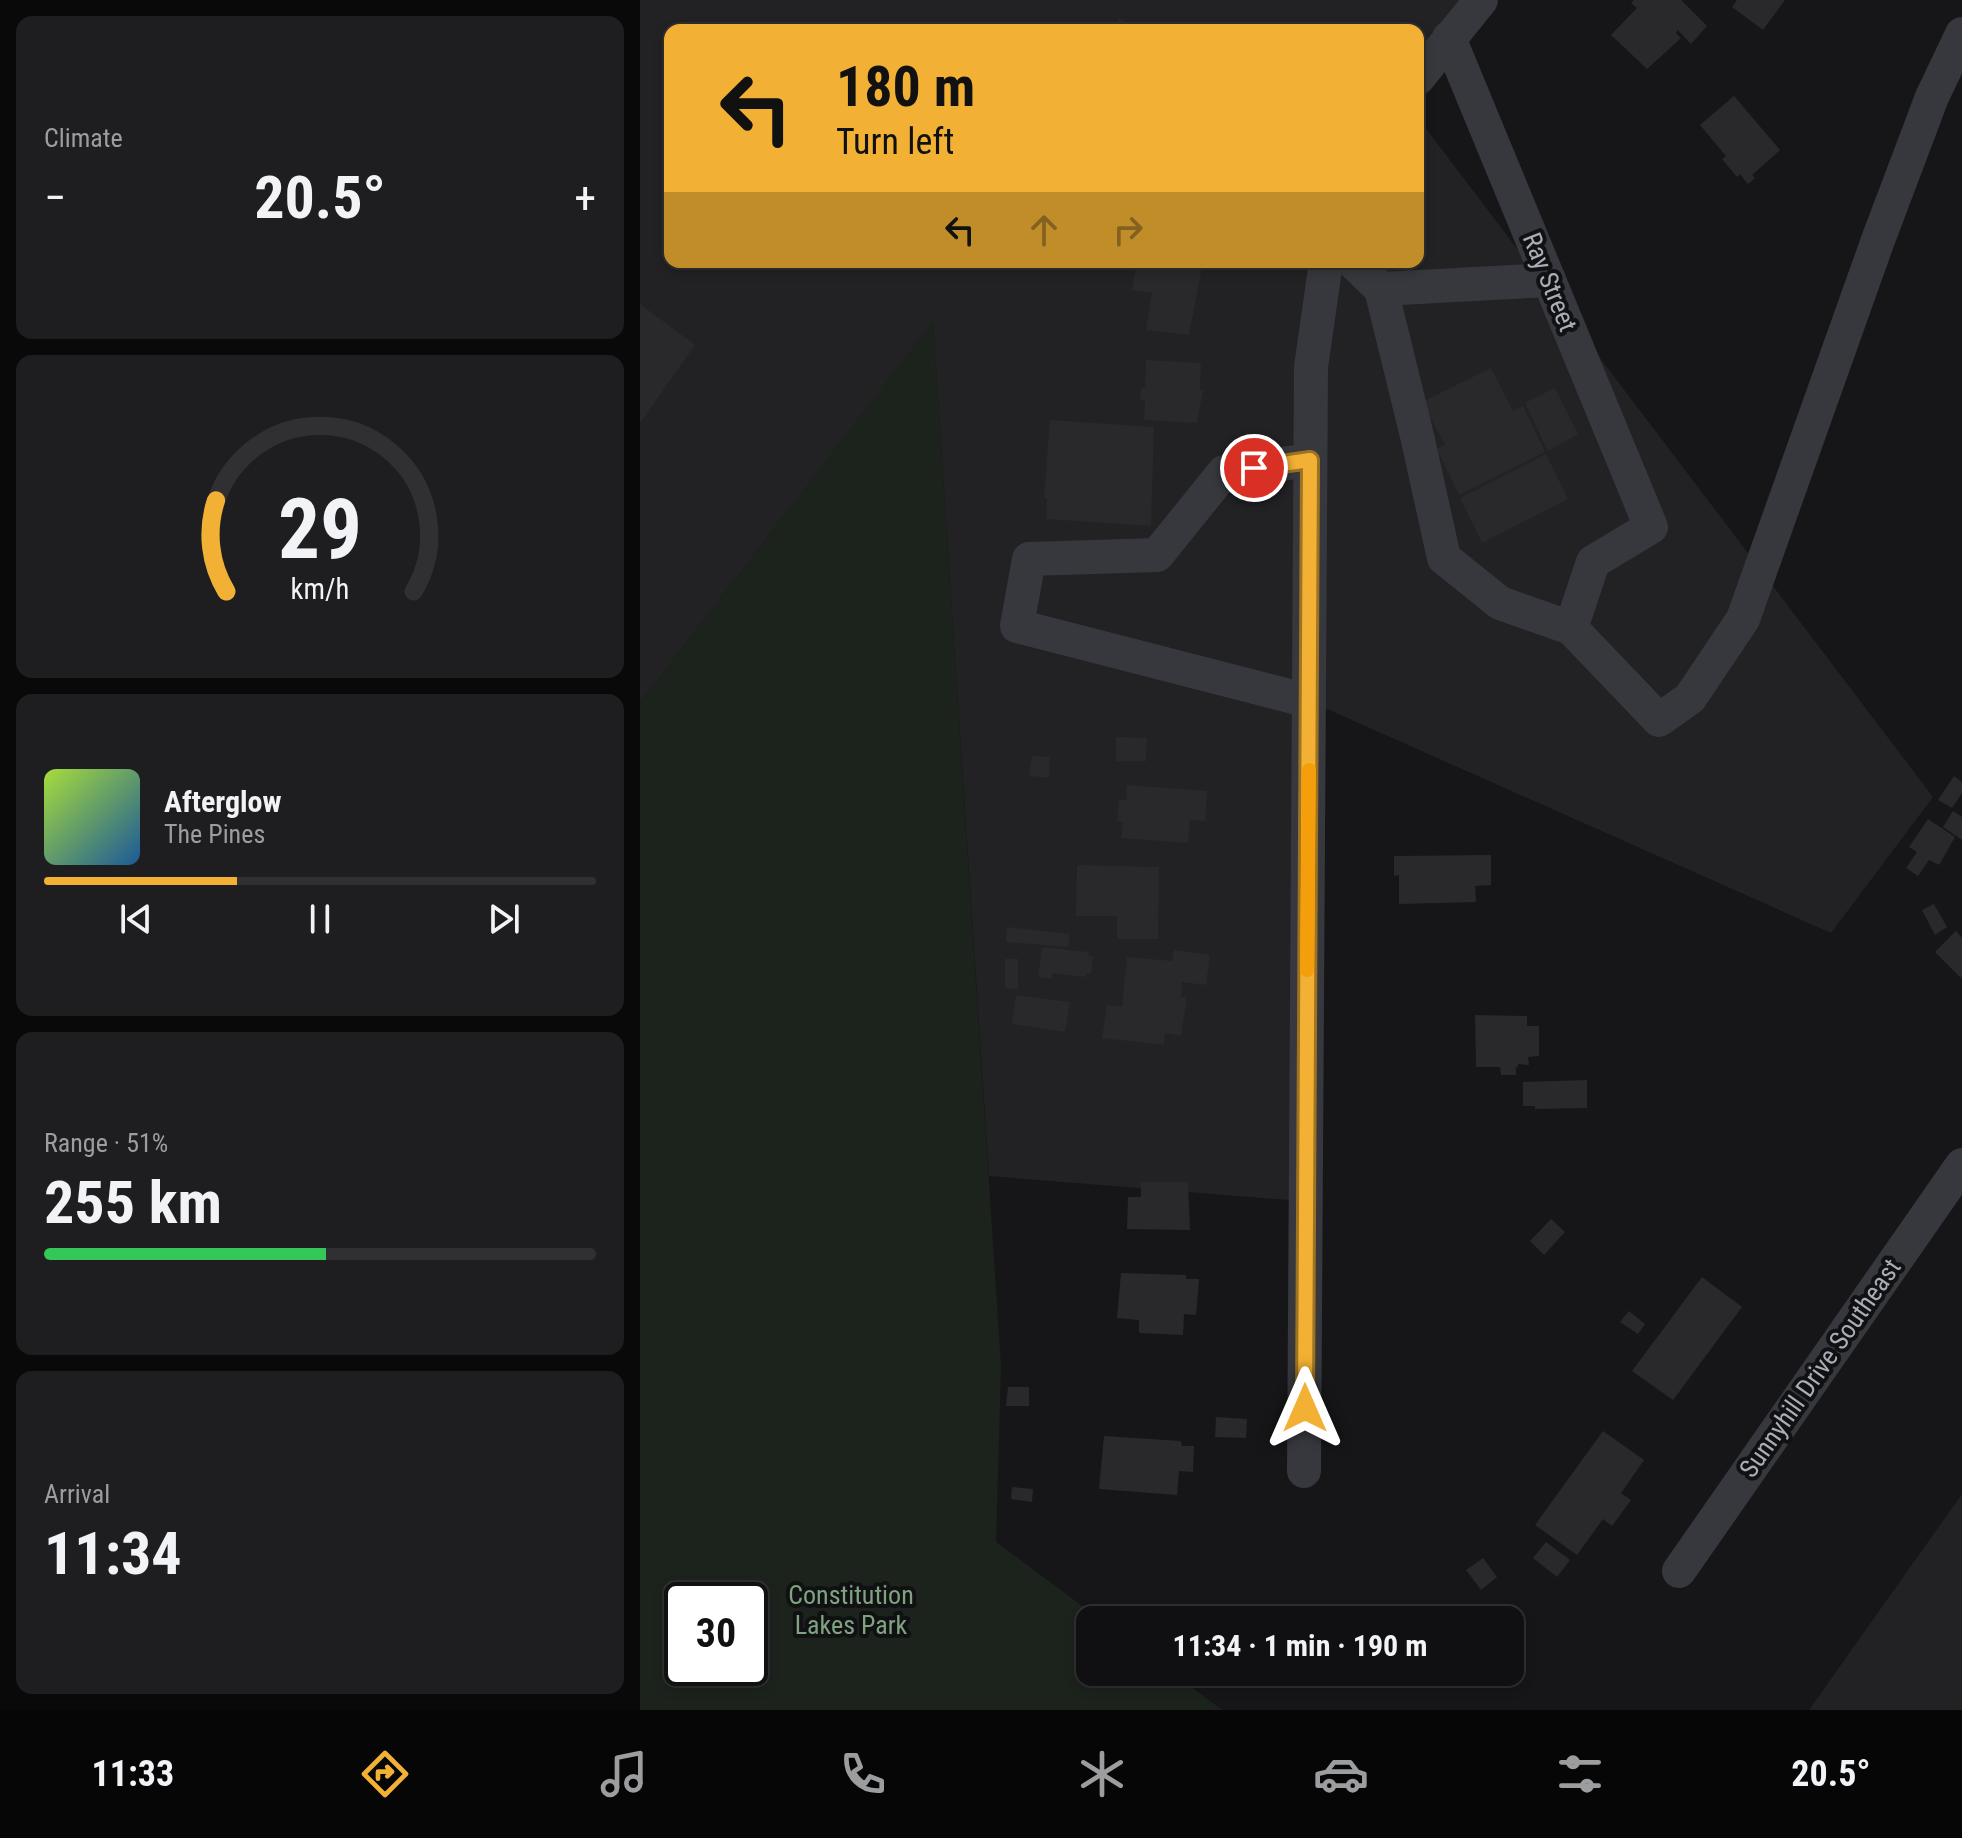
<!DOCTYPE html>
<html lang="en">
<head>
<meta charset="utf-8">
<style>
  :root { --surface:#101012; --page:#1e1e20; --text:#f1f3f6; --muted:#9c9d9f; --line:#303032; --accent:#f2b134 }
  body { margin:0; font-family:"Roboto Condensed",sans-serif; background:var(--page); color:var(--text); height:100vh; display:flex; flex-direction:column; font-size:30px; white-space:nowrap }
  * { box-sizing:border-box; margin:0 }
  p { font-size:26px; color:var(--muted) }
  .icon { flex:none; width:44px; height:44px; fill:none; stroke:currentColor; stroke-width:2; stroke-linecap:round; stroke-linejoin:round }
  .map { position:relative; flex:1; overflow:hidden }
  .drawer { display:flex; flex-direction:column; gap:16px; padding:16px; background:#09090a; width:640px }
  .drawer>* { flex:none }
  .banner { position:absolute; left:24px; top:24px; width:760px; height:244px; border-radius:16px; box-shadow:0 4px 12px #0003,0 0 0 2px var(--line); background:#f2b134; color:#111; overflow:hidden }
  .speed { position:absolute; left:24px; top:1582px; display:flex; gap:16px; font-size:40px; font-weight:700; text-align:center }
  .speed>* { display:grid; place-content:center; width:104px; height:104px; border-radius:50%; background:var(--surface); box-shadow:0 4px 12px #0003,0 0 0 2px var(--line); line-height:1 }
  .speed .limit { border:4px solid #111; border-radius:12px; background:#fff; color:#111 }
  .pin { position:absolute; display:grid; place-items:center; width:68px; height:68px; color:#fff; margin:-34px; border:4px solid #fff; border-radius:50%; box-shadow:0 2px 8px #0007 }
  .me { position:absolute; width:88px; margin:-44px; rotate:0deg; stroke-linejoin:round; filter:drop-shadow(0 0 6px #0008) }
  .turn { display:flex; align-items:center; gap:28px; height:168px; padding:0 40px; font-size:36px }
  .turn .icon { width:104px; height:104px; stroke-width:2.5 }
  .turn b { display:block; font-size:56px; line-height:68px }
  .lanes { display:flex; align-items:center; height:76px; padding:0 40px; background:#0003; justify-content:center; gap:40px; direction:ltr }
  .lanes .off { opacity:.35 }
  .big { font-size:60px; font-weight:700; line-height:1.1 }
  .drawer .card { flex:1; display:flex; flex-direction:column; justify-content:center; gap:12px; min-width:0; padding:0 28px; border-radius:16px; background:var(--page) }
  .drawer .dial { align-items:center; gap:0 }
  .dial svg { height:208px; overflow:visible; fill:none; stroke:var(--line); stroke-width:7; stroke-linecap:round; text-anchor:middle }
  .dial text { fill:var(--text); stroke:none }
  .song { display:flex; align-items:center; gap:24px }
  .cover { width:96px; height:96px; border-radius:12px; background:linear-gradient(135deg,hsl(80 70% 55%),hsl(210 70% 35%)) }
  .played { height:8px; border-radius:4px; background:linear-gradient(90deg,var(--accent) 35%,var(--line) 35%) }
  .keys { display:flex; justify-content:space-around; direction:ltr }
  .heat { display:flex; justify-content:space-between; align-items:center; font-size:44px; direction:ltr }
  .charge { height:12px; border-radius:6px; background:linear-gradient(90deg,#34c759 51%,var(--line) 0) }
  .trip { position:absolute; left:436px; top:1606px; width:448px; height:80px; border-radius:16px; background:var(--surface); box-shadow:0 4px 12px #0003,0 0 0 2px var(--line); font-weight:700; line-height:80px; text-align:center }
  .menu { display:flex; height:128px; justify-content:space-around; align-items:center; background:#060607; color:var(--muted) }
  .menu .icon { width:56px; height:56px }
  .menu .active { color:var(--accent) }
  .menu b { font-size:36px; color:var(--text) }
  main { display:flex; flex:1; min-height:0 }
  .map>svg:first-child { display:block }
  .built { fill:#222225 }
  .green { fill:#1c231d; fill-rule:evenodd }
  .building { fill:#29292c }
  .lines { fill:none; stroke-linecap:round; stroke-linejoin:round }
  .minor { stroke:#37383d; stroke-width:34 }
  .route-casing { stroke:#9d7322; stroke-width:20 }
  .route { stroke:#f2b134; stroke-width:14 }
  .slow { stroke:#f59e0b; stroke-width:14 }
  .labels { text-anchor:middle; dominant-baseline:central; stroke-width:8; stroke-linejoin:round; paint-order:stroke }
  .street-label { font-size:26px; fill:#a8adb8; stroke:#111113 }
  .park-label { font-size:26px; fill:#7fa381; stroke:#111113 }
</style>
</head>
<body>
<main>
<section class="drawer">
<div class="card"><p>Climate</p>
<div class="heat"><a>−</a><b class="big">20.5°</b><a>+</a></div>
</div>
<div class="card dial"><svg viewBox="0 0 100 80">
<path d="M14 69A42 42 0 1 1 86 69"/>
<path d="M14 69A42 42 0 0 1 10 34" stroke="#f2b134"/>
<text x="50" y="56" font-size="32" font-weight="700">29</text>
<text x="50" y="72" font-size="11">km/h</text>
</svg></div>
<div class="card">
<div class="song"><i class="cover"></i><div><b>Afterglow</b><p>The Pines</p></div></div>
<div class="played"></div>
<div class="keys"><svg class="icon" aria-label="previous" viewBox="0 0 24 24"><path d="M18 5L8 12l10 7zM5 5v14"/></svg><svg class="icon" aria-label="pause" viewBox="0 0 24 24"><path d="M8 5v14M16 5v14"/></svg><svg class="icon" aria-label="next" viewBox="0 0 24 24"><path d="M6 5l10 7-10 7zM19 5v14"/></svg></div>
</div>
<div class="card"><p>Range · 51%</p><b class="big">255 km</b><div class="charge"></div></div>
<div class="card"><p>Arrival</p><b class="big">11:34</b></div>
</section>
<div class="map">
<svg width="1322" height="1710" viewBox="0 0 1322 1710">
  <rect width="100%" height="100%" fill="#161618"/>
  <!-- built -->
  <g class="built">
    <path d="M0,0H833L778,72V30H30V262H778V118L1293,797L1191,933L678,705L649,1200L349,1176L293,322L0,703Z"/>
    <path d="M1322,1494V1710H1169Z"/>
  </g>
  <!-- green -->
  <path class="green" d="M293,321L361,1367L356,1542L461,1620H450V1672H531L582,1710H0V703ZM42,1600H110V1668H42Z"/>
  <!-- building -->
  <g class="building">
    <path d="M994,0H1041L1067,26L1051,44L1038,30L1036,33L1041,38L1007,69L971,35L997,8L991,3Z"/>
    <path d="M1097,0H1145L1123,30L1092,7Z"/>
    <path d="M480,18L496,30H469Z"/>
    <path d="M1094,96L1140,150L1112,175L1115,178L1108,184L1100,174L1097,177L1082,159L1086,156L1060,125Z"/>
    <path d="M497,262H563L549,335L506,330L512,293L492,290Z"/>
    <path d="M0,304L55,345L0,423Z"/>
    <path d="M506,360L561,363L560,390H563L557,423L504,420L505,400H500L501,388H505Z"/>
    <path d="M851,368L873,411L883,406L905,452L819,495L797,449L805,445L782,402Z"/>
    <path d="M915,388L938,434L908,451L885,403Z"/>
    <path d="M410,420L514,427L511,526L406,519L407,498H404Z"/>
    <path d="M906,454L928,499L842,543L820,498Z"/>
    <path d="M476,737L507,738L506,761H476Z"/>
    <path d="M392,756L410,757L409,778L389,776Z"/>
    <path d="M1314,776L1322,782V793L1312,808L1298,800Z"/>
    <path d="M487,785L567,791L565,821L550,820L548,843L481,838L483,822L477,821L479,800H486Z"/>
    <path d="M1313,811L1322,817V840L1303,827Z"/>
    <path d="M1288,819L1315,837L1299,865L1289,860L1278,876L1266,868L1277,852L1269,847Z"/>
    <path d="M851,855V885L835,886L836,902L759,904V875L754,876V856Z"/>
    <path d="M437,865L519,867L518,939H477V916H436Z"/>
    <path d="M1294,904L1307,927L1295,935L1282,910Z"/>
    <path d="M367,927L430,934L428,947L366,942Z"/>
    <path d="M1316,931L1322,938V979L1295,952Z"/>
    <path d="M402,947L449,952L448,956H453L451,973H446L445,977L413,973L412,979L398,977Z"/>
    <path d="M534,950L570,955L566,985L542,982L541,997H547L541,1036L525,1033L524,1045L462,1038L467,1005L482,1006L487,957L532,961Z"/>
    <path d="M365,959H378V989L365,988Z"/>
    <path d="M376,995L430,1002L425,1032L372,1024Z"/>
    <path d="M835,1015L887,1016V1026H899V1056L888,1057L889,1065L878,1064V1068L876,1066V1075H861L860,1067H836Z"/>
    <path d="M947,1080V1108L895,1109V1106H883V1082Z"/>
    <path d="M501,1182H548L550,1230L487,1229L488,1197H501Z"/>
    <path d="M911,1219L925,1232L904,1255L890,1241Z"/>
    <path d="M481,1273L546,1275V1279H559L556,1315L544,1314L543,1335L499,1333V1320L477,1318Z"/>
    <path d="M1062,1277L1102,1307L1033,1400L992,1371Z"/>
    <path d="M989,1311L1005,1324L998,1334L980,1322Z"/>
    <path d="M368,1387H389V1406H366Z"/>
    <path d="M576,1417L607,1419L606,1438L575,1437Z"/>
    <path d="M963,1431L1004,1460L981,1493L991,1500L972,1526L963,1519L937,1555L895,1525Z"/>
    <path d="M464,1436L541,1441L542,1446H554L553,1472L539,1471L537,1495L459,1489Z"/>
    <path d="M372,1487L393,1489L392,1502L371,1499Z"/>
    <path d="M906,1542L930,1560L917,1577L893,1558Z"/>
    <path d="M843,1558L857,1577L841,1590L826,1570Z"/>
  </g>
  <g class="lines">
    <!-- minor -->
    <g class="minor">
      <path d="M809,38L1011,527L953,562L931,628L1019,720L1050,698L1103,619L1238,240L1292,97L1322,34"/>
      <path d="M778,78L841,0"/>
      <path d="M713,262L741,289L778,440L804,558L860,603L931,628"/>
      <path d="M741,289L909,280"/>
      <path d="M669,701L377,626L389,559L517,555L584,472L670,460"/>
      <path d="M664,1471L671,367L686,262"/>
      <path d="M1039,1571L1322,1165"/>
    </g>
  </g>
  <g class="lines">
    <!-- route casing -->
    <g class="route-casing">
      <path id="route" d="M614,468L670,460L665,1408"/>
    </g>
    <!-- route -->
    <use href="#route" class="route"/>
    <!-- slow -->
    <path class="slow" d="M667,970L669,770"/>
  </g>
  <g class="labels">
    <!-- street labels -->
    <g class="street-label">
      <text transform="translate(910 282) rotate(68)">Ray Street</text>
      <text transform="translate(1180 1368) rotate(-55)">Sunnyhill Drive Southeast</text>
    </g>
    <!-- park labels -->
    <g class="park-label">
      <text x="211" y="1595">Constitution<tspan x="211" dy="30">Lakes Park</tspan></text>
    </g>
  </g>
</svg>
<div class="speed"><div class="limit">30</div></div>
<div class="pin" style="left:614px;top:468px;background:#d93025"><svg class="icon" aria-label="arrive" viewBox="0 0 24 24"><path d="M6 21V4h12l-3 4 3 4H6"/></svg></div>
<svg class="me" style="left:665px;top:1408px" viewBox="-20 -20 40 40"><path d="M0-17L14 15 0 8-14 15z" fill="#f2b134" stroke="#fff" stroke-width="4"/></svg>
<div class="trip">11:34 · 1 min · 190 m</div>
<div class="banner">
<div class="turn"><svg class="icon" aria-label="left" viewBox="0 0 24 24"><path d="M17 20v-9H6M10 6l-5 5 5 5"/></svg><div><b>180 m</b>Turn left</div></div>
<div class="lanes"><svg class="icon" aria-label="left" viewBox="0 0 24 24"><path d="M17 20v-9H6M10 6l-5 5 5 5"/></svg><svg class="icon off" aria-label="ahead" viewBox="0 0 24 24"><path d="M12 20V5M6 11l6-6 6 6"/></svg><svg class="icon off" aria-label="right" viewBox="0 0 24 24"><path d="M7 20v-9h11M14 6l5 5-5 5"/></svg></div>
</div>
</div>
</main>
<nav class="menu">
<b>11:33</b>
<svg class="icon active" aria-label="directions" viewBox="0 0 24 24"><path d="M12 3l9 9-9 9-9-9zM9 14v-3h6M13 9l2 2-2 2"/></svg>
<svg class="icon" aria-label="music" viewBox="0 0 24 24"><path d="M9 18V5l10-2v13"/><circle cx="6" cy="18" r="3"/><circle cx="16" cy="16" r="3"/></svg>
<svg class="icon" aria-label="phone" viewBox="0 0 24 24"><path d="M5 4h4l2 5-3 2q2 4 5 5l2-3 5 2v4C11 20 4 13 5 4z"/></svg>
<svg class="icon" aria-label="climate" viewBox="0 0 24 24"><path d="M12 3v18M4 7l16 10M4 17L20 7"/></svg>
<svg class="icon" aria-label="car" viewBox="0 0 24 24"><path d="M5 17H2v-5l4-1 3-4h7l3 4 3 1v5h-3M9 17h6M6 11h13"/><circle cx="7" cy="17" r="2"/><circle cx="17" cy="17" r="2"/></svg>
<svg class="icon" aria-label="filters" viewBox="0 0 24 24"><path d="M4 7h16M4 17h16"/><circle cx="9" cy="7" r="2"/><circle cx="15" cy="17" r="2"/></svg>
<b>20.5°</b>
</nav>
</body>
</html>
